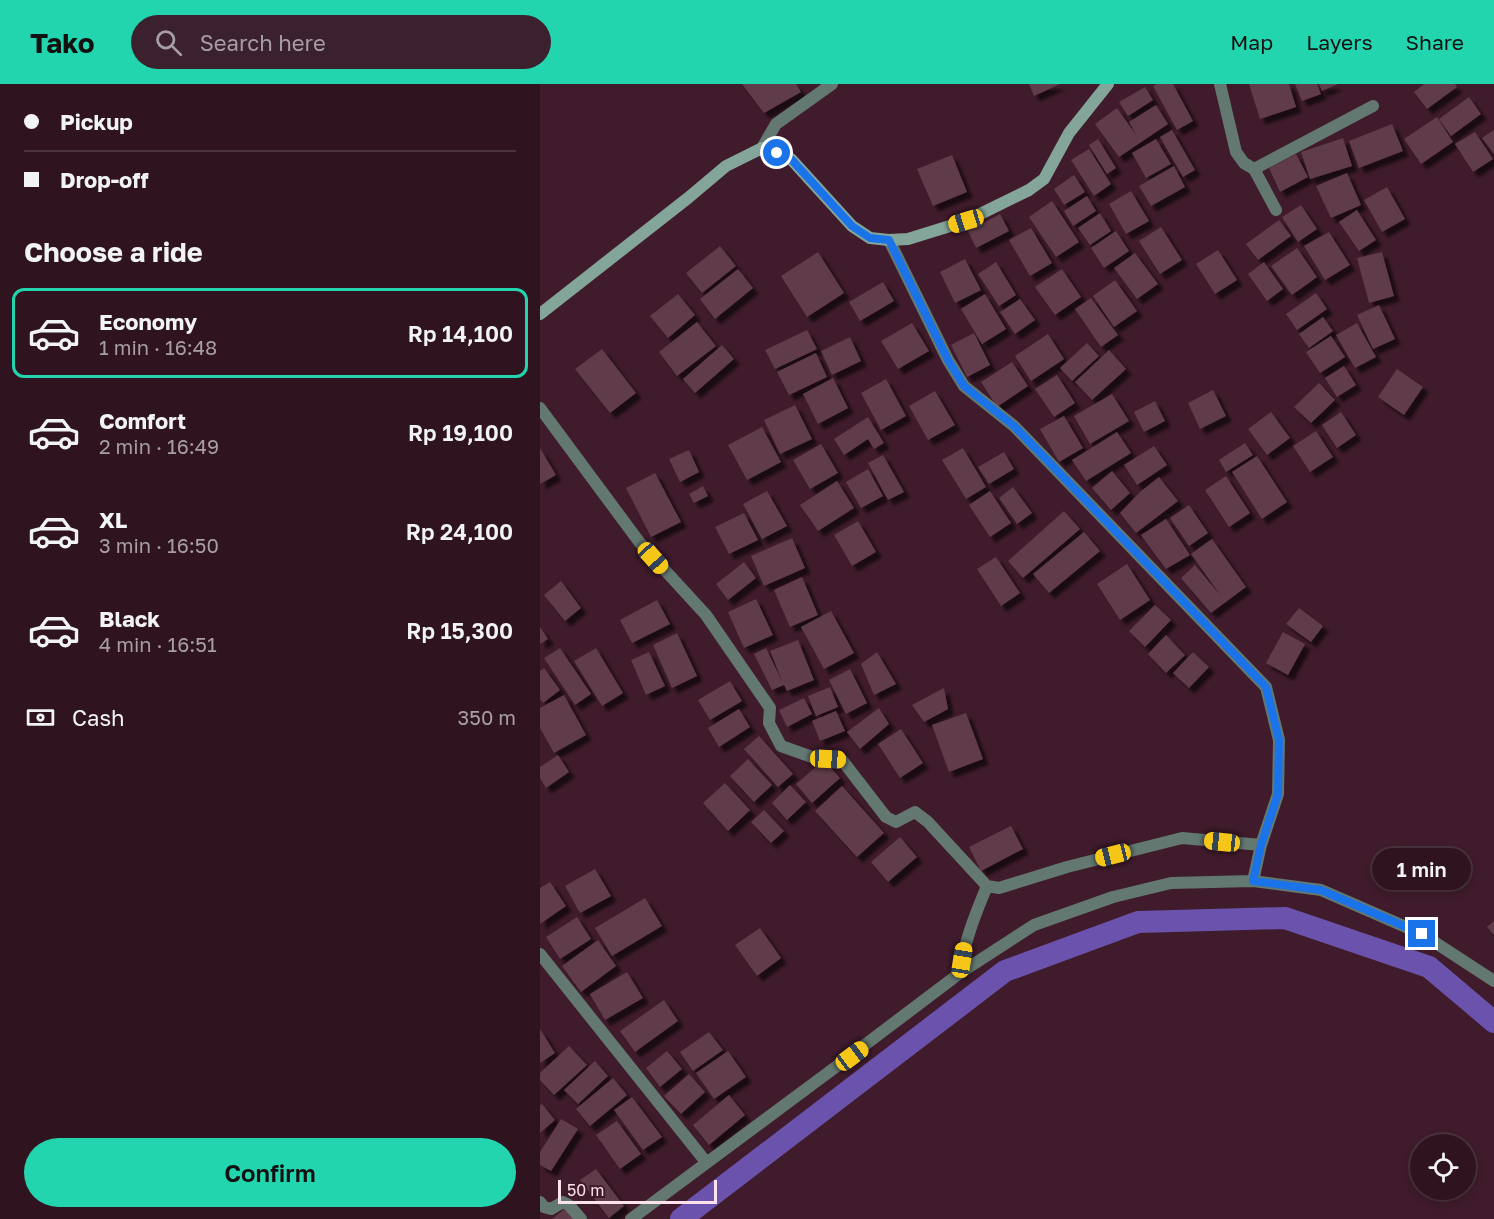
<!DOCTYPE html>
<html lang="en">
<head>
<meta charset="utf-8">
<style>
	body { margin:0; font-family:"Golos Text",sans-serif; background:#3b212d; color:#f1f3f6; height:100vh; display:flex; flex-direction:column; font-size:22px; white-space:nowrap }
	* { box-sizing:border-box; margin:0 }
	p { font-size:20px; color:#a79ea5 }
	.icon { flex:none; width:33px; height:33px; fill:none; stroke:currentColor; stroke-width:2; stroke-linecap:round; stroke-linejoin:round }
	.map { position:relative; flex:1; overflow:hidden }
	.details { display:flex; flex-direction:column; background:#2f1420; width:540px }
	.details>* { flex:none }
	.hud { display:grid; align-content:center; height:132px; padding:0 24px; background:#2f1420 }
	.buttons { position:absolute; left:870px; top:1050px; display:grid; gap:12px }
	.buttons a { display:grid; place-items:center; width:66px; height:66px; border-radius:50%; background:#2f1420; box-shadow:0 3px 9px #0003,0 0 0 2px #4a333e; font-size:30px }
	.scale { position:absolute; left:18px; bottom:15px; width:159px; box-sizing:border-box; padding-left:6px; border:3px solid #fbe2eb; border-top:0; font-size:16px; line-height:21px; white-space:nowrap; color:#fbe2eb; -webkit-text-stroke:4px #3f1b2b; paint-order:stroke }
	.end { position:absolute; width:27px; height:27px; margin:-14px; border:8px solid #1a73e8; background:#fff; box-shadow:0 0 0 3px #fff }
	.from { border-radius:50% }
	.bubble { position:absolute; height:42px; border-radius:21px; background:#2f1420; box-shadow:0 3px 9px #0003,0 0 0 2px #4a333e; font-size:20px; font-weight:600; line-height:42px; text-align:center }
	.car { position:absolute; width:18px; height:36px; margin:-18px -9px; border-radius:8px; box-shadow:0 0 4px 2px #0007; background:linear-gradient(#f5c518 24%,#345 0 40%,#f5c518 0 76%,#345 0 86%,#f5c518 0) }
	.hud b { display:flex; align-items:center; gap:21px; height:57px; font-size:22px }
	.hud b+b { border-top:2px solid #4a333e }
	.hud i { width:15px; height:15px; background:#f1f3f6 }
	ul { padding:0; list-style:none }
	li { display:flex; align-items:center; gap:18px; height:90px; margin:0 12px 9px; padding:0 12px; border:3px solid transparent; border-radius:12px }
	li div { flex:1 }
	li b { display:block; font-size:22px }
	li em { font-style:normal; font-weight:600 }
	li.active { border-color:#23d5af }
	li>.icon { width:54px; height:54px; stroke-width:1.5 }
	h2 { padding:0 24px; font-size:27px; line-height:72px }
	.pay { display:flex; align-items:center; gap:15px; height:66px; padding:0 24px; font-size:22px }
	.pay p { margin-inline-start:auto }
	.cta { display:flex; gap:12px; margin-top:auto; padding:12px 24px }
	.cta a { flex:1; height:69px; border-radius:36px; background:#23d5af; color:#111; font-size:24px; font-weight:600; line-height:69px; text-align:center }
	header { display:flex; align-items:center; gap:36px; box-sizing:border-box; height:84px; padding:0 30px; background:#23d5af; color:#111 }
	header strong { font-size:28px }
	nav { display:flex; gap:33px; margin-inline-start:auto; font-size:21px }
	.search { width:420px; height:54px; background:#3b212d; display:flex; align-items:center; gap:15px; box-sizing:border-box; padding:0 21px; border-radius:33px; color:#a79ea5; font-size:22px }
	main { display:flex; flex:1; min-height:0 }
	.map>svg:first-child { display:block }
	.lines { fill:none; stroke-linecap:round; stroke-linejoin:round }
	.canal { stroke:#6b53ad; stroke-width:22 }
	.building { fill:#613a4a; filter:url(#shadow) }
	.street { stroke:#637871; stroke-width:12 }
	.secondary { stroke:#83a59a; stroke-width:12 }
	.route { stroke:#1a73e8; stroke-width:8 }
</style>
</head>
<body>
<header>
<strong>Tako</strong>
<div class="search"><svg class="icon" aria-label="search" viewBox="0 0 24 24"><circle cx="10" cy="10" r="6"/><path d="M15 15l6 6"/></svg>Search here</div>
<nav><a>Map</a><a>Layers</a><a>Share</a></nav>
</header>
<main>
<section class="details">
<div class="hud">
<b><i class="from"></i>Pickup</b>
<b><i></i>Drop-off</b>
</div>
<h2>Choose a ride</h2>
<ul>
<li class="active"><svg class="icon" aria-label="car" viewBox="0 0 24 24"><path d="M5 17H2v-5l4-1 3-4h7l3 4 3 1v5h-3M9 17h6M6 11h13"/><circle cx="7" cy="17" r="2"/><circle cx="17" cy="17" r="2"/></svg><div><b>Economy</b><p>1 min · 16:48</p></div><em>Rp 14,100</em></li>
<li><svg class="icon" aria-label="car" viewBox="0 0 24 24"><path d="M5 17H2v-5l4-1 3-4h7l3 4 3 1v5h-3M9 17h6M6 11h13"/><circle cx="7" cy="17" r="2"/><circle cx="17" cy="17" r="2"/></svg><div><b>Comfort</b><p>2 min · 16:49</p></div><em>Rp 19,100</em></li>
<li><svg class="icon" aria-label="car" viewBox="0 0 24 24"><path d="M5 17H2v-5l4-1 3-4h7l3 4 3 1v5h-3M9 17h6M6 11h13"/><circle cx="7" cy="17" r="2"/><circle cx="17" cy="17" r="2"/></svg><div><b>XL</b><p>3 min · 16:50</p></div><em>Rp 24,100</em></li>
<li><svg class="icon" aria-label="car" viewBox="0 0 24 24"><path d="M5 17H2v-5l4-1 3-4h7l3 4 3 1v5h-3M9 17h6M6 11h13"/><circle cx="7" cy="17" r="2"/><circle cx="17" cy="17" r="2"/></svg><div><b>Black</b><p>4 min · 16:51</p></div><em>Rp 15,300</em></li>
</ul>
<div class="pay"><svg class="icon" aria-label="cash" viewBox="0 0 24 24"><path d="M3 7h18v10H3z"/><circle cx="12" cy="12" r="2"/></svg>Cash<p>350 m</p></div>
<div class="cta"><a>Confirm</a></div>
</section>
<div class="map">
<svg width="954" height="1135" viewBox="0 0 954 1135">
	<defs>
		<filter id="shadow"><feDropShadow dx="5.5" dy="5.5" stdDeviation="1.5" flood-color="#0009"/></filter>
	</defs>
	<rect width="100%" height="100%" fill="#3f1b2b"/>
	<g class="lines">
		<path class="canal" d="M 141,1135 L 465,887 L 598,838 L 745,834 L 889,883 L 954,938"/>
	</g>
	<path class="building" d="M 202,0 L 256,0 L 261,8 L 224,29 Z
		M 489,0 L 520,0 L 494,12 Z
		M 617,0 L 633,0 L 653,37 L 637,46 L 613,2 Z
		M 709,0 L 749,0 L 756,23 L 720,35 Z
		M 755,0 L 777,0 L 781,10 L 762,17 Z
		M 779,0 L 798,0 L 782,7 Z
		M 884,0 L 915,0 L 917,3 L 887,25 L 874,8 Z
		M 605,3 L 613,16 L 588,32 L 579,18 Z
		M 929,13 L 941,30 L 911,52 L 899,35 Z
		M 616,21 L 628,40 L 579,73 L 555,40 L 577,24 L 597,52 L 589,38 Z
		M 897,33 L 913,58 L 881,80 L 864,55 Z
		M 852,40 L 863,67 L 819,84 L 809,57 Z
		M 632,46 L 655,86 L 643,93 L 620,53 Z
		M 954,46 L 954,70 L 942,54 Z
		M 935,48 L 953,75 L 933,88 L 915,60 Z
		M 803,54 L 812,82 L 770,95 L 761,68 Z
		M 558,55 L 576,84 L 567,90 L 549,61 Z
		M 616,55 L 631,80 L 606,94 L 592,69 Z
		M 549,65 L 571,100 L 554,112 L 531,76 Z
		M 756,70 L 768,93 L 740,108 L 729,84 Z
		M 412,71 L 427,108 L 393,122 L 377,85 Z
		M 634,82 L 645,103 L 611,122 L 599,102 Z
		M 807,89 L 821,121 L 791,134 L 776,102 Z
		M 534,91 L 545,108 L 524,121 L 514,105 Z
		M 847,103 L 865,135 L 842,148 L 824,116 Z
		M 591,107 L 609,137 L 586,150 L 569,120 Z
		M 547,112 L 556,127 L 533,142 L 524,127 Z
		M 512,117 L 539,158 L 516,173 L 489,133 Z
		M 761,121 L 777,145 L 758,158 L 742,133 Z
		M 817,126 L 836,156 L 819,167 L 799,138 Z
		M 560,129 L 571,147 L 550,161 L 538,144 Z
		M 460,130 L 469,147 L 436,164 L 428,147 Z
		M 739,136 L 751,152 L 718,176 L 706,160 Z
		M 621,143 L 642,176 L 620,190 L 599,157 Z
		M 491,144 L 512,179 L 490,192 L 469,156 Z
		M 576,147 L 589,167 L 564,184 L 551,164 Z
		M 789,148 L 810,181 L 785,196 L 764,162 Z
		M 180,162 L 196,182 L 162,209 L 146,189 Z
		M 757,164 L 777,193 L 752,211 L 731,182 Z
		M 678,166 L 697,196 L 675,210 L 656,180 Z
		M 278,168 L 304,209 L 267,233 L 241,192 Z
		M 842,168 L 854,212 L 829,219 L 817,174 Z
		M 595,169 L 618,200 L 597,215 L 574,184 Z
		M 425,175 L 441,206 L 415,219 L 400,188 Z
		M 456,178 L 476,211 L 459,222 L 438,190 Z
		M 724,178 L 743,205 L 727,217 L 708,190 Z
		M 198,185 L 213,204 L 175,235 L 160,215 Z
		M 522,185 L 541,213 L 515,231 L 495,203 Z
		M 575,196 L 597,227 L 574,243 L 553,212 Z
		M 343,198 L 354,217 L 320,237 L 309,218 Z
		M 776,209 L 787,225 L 757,246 L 746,230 Z
		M 138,210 L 155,231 L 128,254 L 110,232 Z
		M 445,210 L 466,245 L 442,260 L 421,225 Z
		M 551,214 L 578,251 L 561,263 L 535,225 Z
		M 480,215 L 495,236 L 475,250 L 460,228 Z
		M 839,221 L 855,255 L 833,265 L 817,231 Z
		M 783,233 L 793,247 L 769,264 L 759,250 Z
		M 157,238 L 176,262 L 137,292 L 119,268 Z
		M 372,239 L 389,267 L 358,285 L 341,257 Z
		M 817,239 L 836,273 L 815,284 L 796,251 Z
		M 267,246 L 277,265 L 235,285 L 225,266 Z
		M 434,249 L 450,281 L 427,293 L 411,261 Z
		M 508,250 L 524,275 L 491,297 L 475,272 Z
		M 791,252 L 805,273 L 780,289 L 766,268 Z
		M 310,253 L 321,277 L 292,291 L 281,267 Z
		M 547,259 L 559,272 L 532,297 L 520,284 Z
		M 182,261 L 194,275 L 155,309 L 143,295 Z
		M 62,265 L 96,309 L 70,329 L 35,285 Z
		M 569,266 L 586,285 L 552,316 L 535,298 Z
		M 276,269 L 287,293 L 249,311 L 237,288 Z
		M 472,278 L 488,302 L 457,323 L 441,298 Z
		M 804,282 L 816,301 L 797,313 L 785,294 Z
		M 857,285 L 883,303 L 864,331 L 838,313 Z
		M 517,291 L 535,319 L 514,333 L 495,305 Z
		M 293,294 L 308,324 L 278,340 L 263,310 Z
		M 346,295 L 366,332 L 341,346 L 321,309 Z
		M 779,299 L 795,316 L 771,339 L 754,323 Z
		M 673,306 L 686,332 L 660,345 L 648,319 Z
		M 395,307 L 415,341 L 388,356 L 369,322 Z
		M 572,310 L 589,337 L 550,360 L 534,332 Z
		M 615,317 L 625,337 L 604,348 L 594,328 Z
		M 255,321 L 272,355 L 240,370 L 224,336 Z
		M 731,328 L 750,354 L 727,371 L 708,345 Z
		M 801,328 L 816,351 L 797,364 L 782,341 Z
		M 524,332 L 543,364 L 519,378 L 500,345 Z
		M 328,333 L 344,359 L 334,365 L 328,355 L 304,371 L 294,355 Z
		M 222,343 L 241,378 L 207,396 L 188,361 Z
		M 776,347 L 793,373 L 770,388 L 753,362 Z
		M 577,348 L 591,369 L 546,397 L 532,376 Z
		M 705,359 L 713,371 L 686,388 L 679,376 Z
		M 281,360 L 298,389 L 270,405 L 253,376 Z
		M 614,362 L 627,381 L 597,401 L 584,381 Z
		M 0,364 L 16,391 L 0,400 Z
		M 423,364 L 446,403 L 426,415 L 402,376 Z
		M 149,366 L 159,388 L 140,398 L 129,375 Z
		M 464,368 L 474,385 L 449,400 L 438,383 Z
		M 343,371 L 364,408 L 348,416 L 328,379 Z
		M 717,372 L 747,418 L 722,435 L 692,388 Z
		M 328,385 L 343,412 L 321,424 L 306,398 Z
		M 572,387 L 590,409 L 571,426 L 552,404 Z
		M 115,389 L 141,438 L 111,453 L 86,404 Z
		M 686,392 L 710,429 L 689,443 L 665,406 Z
		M 619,393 L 638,417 L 596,449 L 580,429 L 600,408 Z
		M 297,397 L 314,424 L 278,447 L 260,421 Z
		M 163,402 L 168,412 L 154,419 L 149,410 Z
		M 473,403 L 492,429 L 477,440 L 459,414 Z
		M 227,407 L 247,442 L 222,455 L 203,420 Z
		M 450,407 L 471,439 L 450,453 L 429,421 Z
		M 649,421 L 668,449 L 649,462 L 630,434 Z
		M 524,427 L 540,445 L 483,494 L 468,477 Z
		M 204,429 L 218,456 L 189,470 L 175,443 Z
		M 626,435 L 650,471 L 626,485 L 601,451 Z
		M 318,437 L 336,468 L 312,482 L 294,451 Z
		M 544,448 L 560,467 L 509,509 L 493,490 Z
		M 252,454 L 265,484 L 224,502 L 211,472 Z
		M 672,455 L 706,503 L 671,529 L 641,494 L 655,481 L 681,512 L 651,470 Z
		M 456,473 L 480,509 L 461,522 L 437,485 Z
		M 204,478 L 216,494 L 188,516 L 176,500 Z
		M 587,480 L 610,516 L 580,536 L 557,500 Z
		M 262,493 L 278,531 L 250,543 L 234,506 Z
		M 21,497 L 41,524 L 25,537 L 4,511 Z
		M 216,515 L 233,551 L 204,564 L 188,528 Z
		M 117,516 L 130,540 L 92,559 L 80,536 Z
		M 615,521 L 631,536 L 605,563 L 589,547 Z
		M 759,524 L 783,542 L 771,558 L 746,540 Z
		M 291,527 L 314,569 L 284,585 L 261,543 Z
		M 0,543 L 8,555 L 0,560 Z
		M 743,548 L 765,560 L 748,591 L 726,579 Z
		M 137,549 L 157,592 L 132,604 L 113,561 Z
		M 626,551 L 645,571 L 626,589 L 608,570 Z
		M 258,556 L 274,596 L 247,607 L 244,601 L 232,606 L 214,570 L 226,564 L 242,597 L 230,567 Z
		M 20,564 L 51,610 L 35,621 L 4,574 Z
		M 56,564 L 83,609 L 62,622 L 34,577 Z
		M 109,568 L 125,602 L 106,611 L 91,576 Z
		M 337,568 L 356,600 L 334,611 L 321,580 Z
		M 653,568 L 669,583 L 649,604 L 633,589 Z
		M 4,584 L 20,606 L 3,619 L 0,615 L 0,587 Z
		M 310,585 L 327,619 L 306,630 L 289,596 Z
		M 190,597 L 202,617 L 170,636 L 158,616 Z
		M 290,603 L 298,623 L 276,632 L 268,612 Z
		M 404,604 L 408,625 L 384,638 L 372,621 Z
		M 24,611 L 46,651 L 14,669 L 0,644 L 0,624 Z
		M 264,614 L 272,630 L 247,643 L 239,626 Z
		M 339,624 L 349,640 L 320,665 L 307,648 Z
		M 199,625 L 210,643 L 179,663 L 168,644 Z
		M 296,627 L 305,647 L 280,657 L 272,637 Z
		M 426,629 L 443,675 L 409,688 L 392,641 Z
		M 361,645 L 383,679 L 360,694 L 338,660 Z
		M 219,652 L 253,690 L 238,703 L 204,665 Z
		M 18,671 L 29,688 L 6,704 L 0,694 L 0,683 Z
		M 208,675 L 232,701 L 214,718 L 190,692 Z
		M 284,676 L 300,694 L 272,719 L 256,700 Z
		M 185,699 L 210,726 L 188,747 L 163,719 Z
		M 250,701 L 266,718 L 247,736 L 232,719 Z
		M 302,702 L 344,749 L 317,773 L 275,727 Z
		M 224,726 L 244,747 L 231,759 L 211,738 Z
		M 471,742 L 483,765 L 441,787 L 429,763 Z
		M 360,753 L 377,773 L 348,798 L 331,778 Z
		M 55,785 L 71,812 L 40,829 L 25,802 Z
		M 10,798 L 26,822 L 0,840 L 0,804 Z
		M 105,814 L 122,842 L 72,872 L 55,844 Z
		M 37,833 L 51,855 L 20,875 L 6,853 Z
		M 954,837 L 954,851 L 947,843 Z
		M 220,844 L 241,874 L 217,892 L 195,861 Z
		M 58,856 L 76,882 L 41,908 L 22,882 Z
		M 87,888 L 103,914 L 65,936 L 50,910 Z
		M 124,916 L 138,937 L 95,968 L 80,947 Z
		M 0,945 L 15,969 L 0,979 Z
		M 169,948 L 183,966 L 153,987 L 140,968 Z
		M 29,962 L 47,981 L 14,1011 L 0,996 L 0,989 Z
		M 127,967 L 142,985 L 120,1003 L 106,984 Z
		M 188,967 L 206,993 L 174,1015 L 156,989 Z
		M 55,977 L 68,992 L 38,1020 L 24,1006 Z
		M 149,990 L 165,1008 L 141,1030 L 124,1012 Z
		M 73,994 L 87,1011 L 50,1042 L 36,1025 Z
		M 189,1011 L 205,1031 L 169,1061 L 153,1041 Z
		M 92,1013 L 122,1053 L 103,1066 L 74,1026 Z
		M 2,1020 L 15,1036 L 0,1049 L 0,1021 Z
		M 21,1035 L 38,1045 L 11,1087 L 0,1081 L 0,1068 Z
		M 77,1037 L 101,1070 L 80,1085 L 56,1051 Z
		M 56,1085 L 84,1122 L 69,1134 L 40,1096 Z
		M 26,1124 L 35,1135 L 12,1135 Z"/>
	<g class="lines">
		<path class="street" d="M 680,0 L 696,68 L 704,79 L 714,85 L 736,126
			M 222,64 L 236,40 L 292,0
			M 714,85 L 833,22
			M 349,156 L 408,276 L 424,302 L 474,342 L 726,603 L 739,656 L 738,710 L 721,761 L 713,797
			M 0,324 L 100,459 L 166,531 L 230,624 L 229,639 L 241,662 L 275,674 L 302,676 L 346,733 L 356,738 L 375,728 L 388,738 L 447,802 L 459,804 L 527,783 L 642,754 L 721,761
			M 0,870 L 166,1078
			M 420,889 C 424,858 435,831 447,802
			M 0,1118 L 4,1123 L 11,1125 L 23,1118 L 29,1121 L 41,1135
			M 91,1135 L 293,985 L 420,889 L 494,841 L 573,813 L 631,799 L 713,797 L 781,806 L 882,850 L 954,897"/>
		<path class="secondary" d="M 0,230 L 148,114 L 186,82 L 222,64 L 251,75 L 312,142 L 330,154 L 349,156 L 368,155 L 426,137 L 489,106 L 504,95 L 529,49 L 568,0"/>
	</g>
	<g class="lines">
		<path class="route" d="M 237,69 L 251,75 L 312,142 L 330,154 L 349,156 L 408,276 L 424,302 L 474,342 L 726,603 L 739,656 L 738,710 L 721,761 L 713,797 L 781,806 L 882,850"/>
	</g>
</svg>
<div class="buttons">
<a><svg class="icon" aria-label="locate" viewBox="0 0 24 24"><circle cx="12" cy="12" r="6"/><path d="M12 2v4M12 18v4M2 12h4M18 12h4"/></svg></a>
</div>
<div class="scale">50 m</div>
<i class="end from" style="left:237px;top:69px"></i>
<i class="end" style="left:882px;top:850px"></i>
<div class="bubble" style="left:832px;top:764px;width:99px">1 min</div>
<i class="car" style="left:426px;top:137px;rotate:253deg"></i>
<i class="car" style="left:113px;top:474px;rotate:138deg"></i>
<i class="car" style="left:288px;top:675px;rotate:93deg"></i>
<i class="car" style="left:682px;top:758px;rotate:276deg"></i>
<i class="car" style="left:573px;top:771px;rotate:256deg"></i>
<i class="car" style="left:422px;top:876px;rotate:9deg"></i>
<i class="car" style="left:312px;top:972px;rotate:53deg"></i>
</div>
</main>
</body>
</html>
